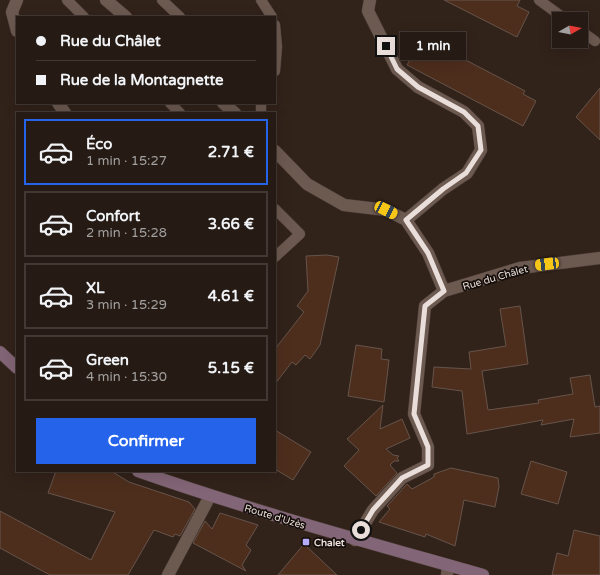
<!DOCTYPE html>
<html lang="fr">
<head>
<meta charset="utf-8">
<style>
	body { margin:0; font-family:"Varela Round",sans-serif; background:#2d231d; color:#f1f3f6; height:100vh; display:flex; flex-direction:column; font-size:15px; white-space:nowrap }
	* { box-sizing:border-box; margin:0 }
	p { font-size:13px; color:#a3a1a0 }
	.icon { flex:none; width:22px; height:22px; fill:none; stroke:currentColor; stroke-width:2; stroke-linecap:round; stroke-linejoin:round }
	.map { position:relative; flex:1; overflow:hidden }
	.side { position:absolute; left:16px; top:112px; width:260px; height:360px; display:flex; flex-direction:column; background:#251a14; border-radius:0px; box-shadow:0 4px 16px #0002,0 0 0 1px #423834 }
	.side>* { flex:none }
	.hud { position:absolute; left:16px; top:16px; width:260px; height:88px; border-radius:0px; box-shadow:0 4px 16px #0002,0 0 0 1px #423834; display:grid; align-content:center; height:88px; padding:0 20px; background:#251a14 }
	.needle { width:26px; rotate:81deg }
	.tools { position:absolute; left:552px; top:12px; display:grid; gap:8px }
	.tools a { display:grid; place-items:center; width:36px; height:36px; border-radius:0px; background:#251a14; box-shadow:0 4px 16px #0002,0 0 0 1px #423834; font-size:20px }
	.end { position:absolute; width:18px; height:18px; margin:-9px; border:5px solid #e9ded9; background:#111; box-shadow:0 0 0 2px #111 }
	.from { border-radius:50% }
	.bubble { position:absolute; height:28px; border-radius:0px; background:#251a14; box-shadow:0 4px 16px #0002,0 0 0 1px #423834; font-size:13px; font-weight:700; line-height:28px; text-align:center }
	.car { position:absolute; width:12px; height:24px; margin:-12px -6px; border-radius:5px; box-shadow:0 0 3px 1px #0007; background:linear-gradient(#f5c518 24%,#345 0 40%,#f5c518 0 76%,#345 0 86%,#f5c518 0) }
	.hud b { display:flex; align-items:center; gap:14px; height:38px; font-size:15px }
	.hud b+b { border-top:1px solid #423834 }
	.hud i { width:10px; height:10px; background:#f1f3f6 }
	ul { padding:7px 0 0; list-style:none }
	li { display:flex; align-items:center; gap:12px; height:66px; margin:0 8px 6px; padding:0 12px; border:2px solid #423834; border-radius:0px }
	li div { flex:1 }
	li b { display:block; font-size:15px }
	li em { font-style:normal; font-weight:700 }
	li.active { border-color:#2563eb }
	li>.icon { width:36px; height:36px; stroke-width:1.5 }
	.cta { display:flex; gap:8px; margin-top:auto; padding:8px 20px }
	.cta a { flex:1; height:46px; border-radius:0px; background:#2563eb; color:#fff; font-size:16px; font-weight:700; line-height:46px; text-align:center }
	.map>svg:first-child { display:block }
	.building { fill:#4d2e1d; stroke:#66544b }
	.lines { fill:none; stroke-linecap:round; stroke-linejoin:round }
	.lane-casing { stroke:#4b3e38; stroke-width:11 }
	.street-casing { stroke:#4b3e38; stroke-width:13 }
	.secondary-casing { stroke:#4b3e38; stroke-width:13 }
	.lane { stroke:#6c5950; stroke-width:10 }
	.street { stroke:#6c5950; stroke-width:12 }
	.secondary { stroke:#826576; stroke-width:12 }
	.route { stroke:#e9ded9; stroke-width:5 }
	.poi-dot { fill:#b6abf8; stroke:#140d0a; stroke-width:1.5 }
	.labels { text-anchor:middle; stroke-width:3.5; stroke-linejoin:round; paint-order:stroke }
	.street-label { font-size:10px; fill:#e9ded9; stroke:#140d0a }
	.poi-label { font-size:10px; font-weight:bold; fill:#e9ded9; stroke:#140d0a; text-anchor:start }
</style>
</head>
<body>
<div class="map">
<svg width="600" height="575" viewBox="0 0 600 575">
	<rect width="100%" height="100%" fill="#31221a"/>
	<path class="building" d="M 444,0 L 520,0 L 517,6 L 529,12 L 517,37 Z
		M 421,40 L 433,47 L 435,44 L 525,91 L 523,94 L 536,101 L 523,126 L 407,65 Z
		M 600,88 L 600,140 L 576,117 Z
		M 327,255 L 339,257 L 320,345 L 310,359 L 305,355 L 296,365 L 292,362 L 275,384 L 275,349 L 304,312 L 297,306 L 308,291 L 306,256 Z
		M 520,306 L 528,364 L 482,371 L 488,410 L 539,403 L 538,400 L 573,394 L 570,378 L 590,375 L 595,407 L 600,406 L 600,433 L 570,437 L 574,419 L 541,425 L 543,420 L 467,434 L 462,391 L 432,387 L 434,367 L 471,369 L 469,352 L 506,346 L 500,309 Z
		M 356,345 L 382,349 L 381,359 L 389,360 L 384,402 L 348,396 Z
		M 383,405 L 380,429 L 402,419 L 410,438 L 386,449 L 393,455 L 399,456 L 397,458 L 399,461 L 394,461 L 390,465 L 397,473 L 376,496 L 344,466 L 359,450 L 347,439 Z
		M 275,430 L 311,452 L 293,480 L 275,469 Z
		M 531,461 L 567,472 L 558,504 L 521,494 Z
		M 451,468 L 498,478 L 499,487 L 495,507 L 464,500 L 455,546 L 426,534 L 425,537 L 379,522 L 390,509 L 387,506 L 407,484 L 412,489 L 434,477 L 434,474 Z
		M 56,471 L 111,471 L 129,482 L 189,502 L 195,509 L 180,536 L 175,534 L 173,537 L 154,530 L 128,575 L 50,575 L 0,548 L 0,511 L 91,560 L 115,512 L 48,493 Z
		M 220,513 L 258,525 L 246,545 L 251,550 L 242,565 L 246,571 L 193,543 L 205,521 L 212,529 Z
		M 574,530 L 600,536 L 600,575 L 552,575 L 557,553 L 568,556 Z
		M 304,544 L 337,575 L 278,575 Z"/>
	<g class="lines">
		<defs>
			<path id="lane" d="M 67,0 L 84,17
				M 162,0 L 180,17
				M 261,0 L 272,17
				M 539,0 L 565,19
				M 275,25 L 277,47 L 275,71
				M 581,31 L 595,41
				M 170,103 L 180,113
				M 261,113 L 261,103
				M 275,209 L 300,234 L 275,257"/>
			<path id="street" d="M 17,0 L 12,12 L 17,31
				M 106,0 L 126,17
				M 58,103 L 65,113
				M 223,103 L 235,113
				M 275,151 L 307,184 L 344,205 L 386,210 L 406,220 L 443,189 L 467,173 L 481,150 L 478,126 L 464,112 L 418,87 L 397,69 L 368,11 L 370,0
				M 406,220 L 428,253 L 444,291
				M 355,540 L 373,510 L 402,478 L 428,465 L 428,447 L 414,414 L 425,306 L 444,291 L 520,268 L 600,258
				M 168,575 L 210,496
				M 447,575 L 448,566"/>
			<path id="secondary" d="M 0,352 L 17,368
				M 138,471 C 252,511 367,542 483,575"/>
		</defs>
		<use href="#lane" class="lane-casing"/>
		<use href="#street" class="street-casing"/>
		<use href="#secondary" class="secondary-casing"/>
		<use href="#lane" class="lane"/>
		<use href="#street" class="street"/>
		<use href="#secondary" class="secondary"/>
	</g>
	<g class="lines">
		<path class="route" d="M 361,530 L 373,510 L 402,478 L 428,465 L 428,447 L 414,414 L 425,306 L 444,291 L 428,253 L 406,220 L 443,189 L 466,173 L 481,150 L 478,126 L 464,112 L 418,87 L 397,69 L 386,46"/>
	</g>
	<rect class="poi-dot" x="302" y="538" width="8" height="8" rx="2"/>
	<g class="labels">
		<g class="street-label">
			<text transform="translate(495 277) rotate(-16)" y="4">Rue du Châlet</text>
			<text transform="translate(275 516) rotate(17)" y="4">Route d'Uzès</text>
		</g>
		<g class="poi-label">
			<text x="314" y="546">Chalet</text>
		</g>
	</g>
</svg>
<div class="tools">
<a><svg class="needle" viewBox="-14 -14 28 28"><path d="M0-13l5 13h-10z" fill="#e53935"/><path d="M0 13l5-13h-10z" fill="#a3a1a0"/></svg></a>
</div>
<i class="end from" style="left:361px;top:530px"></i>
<i class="end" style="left:386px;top:46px"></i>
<div class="bubble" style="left:400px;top:32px;width:66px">1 min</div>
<i class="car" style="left:386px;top:210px;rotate:116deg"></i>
<i class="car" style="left:547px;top:264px;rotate:263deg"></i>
<div class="hud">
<b><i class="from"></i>Rue du Châlet</b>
<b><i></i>Rue de la Montagnette</b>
</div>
<section class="side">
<ul>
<li class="active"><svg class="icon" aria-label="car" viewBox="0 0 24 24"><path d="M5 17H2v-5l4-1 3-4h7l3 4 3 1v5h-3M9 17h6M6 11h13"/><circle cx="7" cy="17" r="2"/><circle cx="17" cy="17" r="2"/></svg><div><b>Éco</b><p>1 min · 15:27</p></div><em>2.71 €</em></li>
<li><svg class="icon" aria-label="car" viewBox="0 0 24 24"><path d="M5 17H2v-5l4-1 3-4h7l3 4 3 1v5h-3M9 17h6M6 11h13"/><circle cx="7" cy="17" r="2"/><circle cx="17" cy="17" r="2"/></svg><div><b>Confort</b><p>2 min · 15:28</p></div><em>3.66 €</em></li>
<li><svg class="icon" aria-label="car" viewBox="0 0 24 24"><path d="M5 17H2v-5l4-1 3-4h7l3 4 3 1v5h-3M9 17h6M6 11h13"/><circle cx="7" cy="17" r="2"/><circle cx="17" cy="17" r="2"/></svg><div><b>XL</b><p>3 min · 15:29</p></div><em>4.61 €</em></li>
<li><svg class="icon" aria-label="car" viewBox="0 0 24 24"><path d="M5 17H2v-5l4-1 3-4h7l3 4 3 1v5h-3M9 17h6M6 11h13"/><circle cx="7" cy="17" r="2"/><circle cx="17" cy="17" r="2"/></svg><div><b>Green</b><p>4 min · 15:30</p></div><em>5.15 €</em></li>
</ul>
<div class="cta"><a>Confirmer</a></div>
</section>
</div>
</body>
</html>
